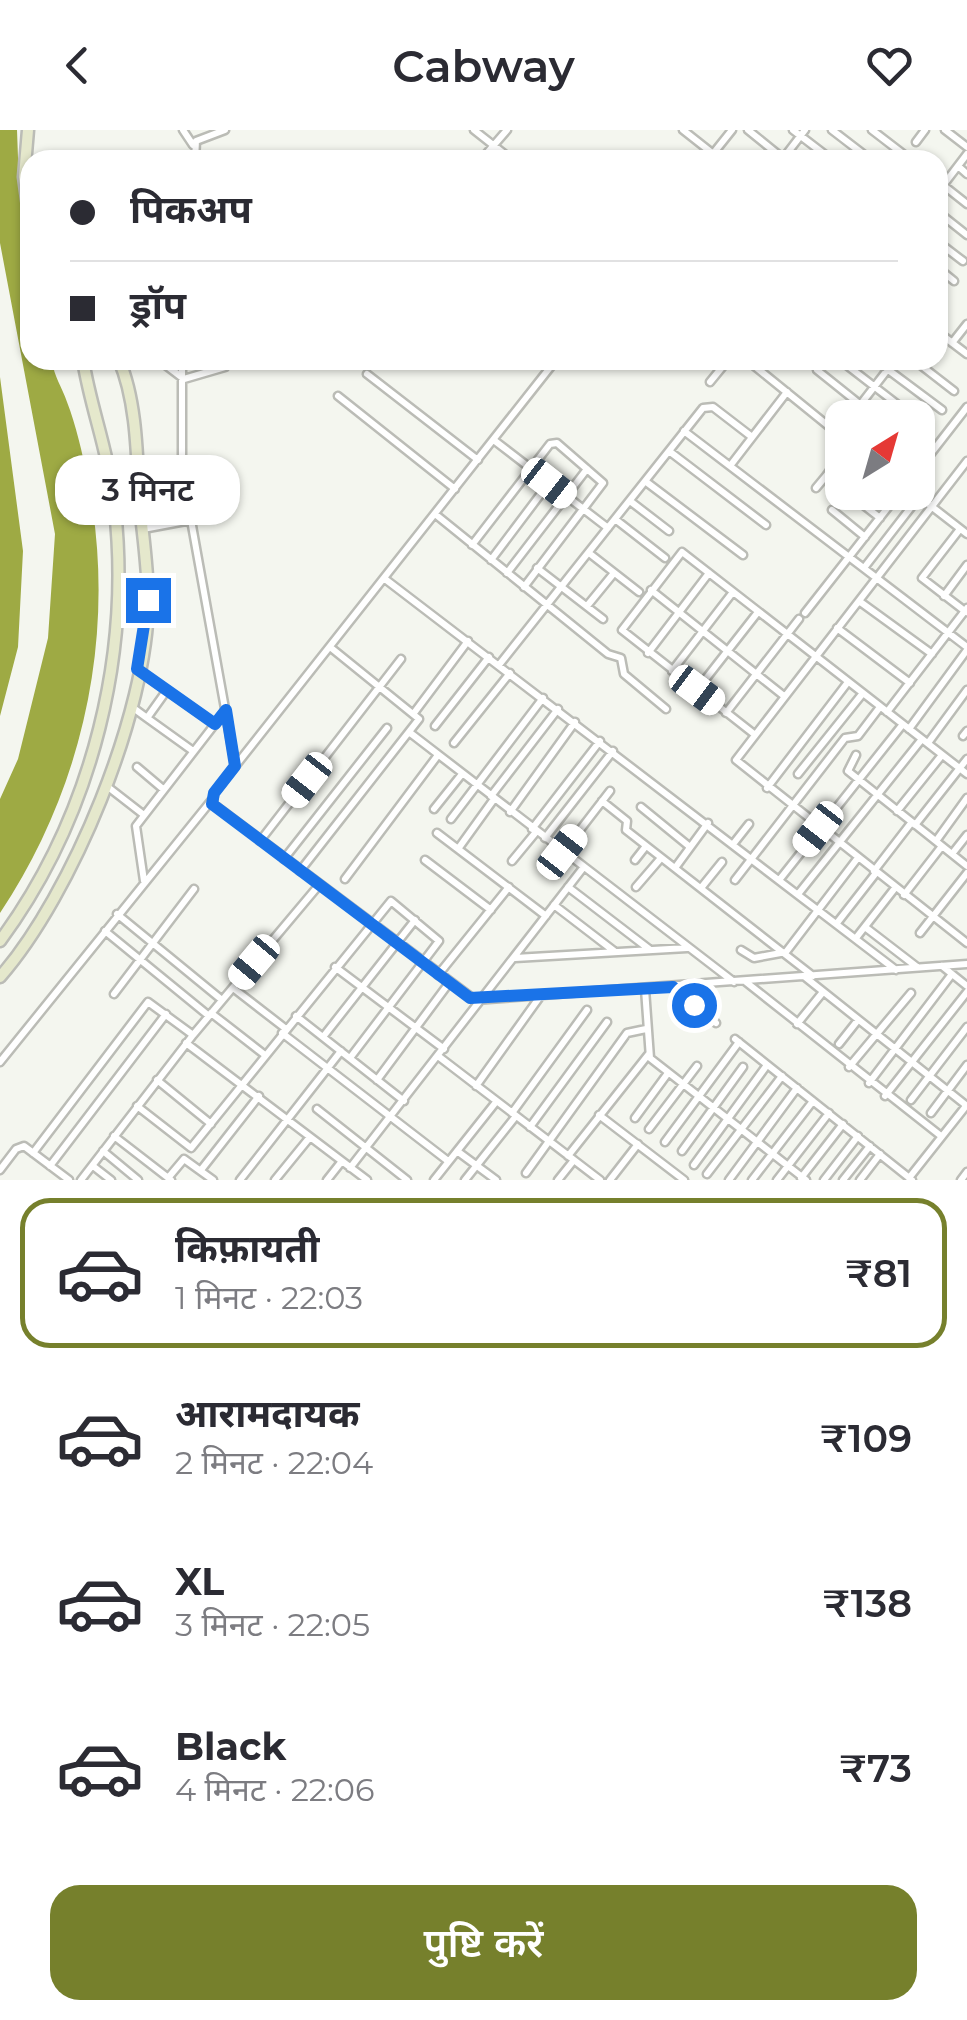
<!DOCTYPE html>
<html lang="hi">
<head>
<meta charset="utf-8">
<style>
	body { margin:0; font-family:Montserrat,"Noto Sans Devanagari",sans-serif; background:#f2f2f3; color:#2b2b33; height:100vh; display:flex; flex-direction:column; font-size:38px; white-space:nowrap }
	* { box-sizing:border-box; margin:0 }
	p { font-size:32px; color:#7c7c81 }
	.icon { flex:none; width:55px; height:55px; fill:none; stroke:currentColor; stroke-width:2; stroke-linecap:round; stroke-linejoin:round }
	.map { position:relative; height:1050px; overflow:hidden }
	.drawer { display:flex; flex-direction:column; background:#fff; flex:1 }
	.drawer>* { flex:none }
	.guide { position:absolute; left:20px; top:20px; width:928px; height:220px; border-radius:30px; box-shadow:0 2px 8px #0004; display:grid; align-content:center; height:220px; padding:0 50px; background:#fff }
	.needle { width:65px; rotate:37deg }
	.tools { position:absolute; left:825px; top:270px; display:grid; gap:20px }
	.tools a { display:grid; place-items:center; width:110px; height:110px; border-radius:20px; background:#fff; box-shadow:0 2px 8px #0004; font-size:50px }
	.end { position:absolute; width:45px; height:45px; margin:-22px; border:12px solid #1a73e8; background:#fff; box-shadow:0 0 0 5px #fff }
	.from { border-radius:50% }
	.bubble { position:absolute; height:70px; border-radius:30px; background:#fff; box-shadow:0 2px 8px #0004; font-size:32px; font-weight:600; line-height:70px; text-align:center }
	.car { position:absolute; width:30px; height:60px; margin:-30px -15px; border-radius:12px; box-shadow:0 0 8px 2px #0007; background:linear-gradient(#fff 24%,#345 0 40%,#fff 0 76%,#345 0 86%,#fff 0) }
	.guide b { display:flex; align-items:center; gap:35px; height:95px; font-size:38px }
	.guide b+b { border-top:2px solid #e1e1e2 }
	.guide i { width:25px; height:25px; background:#2b2b33 }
	ul { padding:18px 0 0; list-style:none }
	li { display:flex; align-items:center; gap:30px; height:150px; margin:0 20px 15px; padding:0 30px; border:5px solid transparent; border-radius:30px }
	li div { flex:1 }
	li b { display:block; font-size:38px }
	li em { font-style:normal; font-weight:600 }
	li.current { border-color:#76802c }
	li>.icon { width:90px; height:90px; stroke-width:1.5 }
	.cta { display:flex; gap:20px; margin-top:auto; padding:20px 50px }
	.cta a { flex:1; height:115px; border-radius:30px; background:#76802c; color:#fff; font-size:40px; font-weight:600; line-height:115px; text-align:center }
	header { display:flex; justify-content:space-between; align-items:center; height:130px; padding:0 50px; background:#fff; font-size:45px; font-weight:600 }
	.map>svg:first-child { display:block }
	.water { fill:#9eaa44 }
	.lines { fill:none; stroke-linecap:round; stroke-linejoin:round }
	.street-casing { stroke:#bbbcb6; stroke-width:11 }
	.secondary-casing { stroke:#bbbcb6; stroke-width:15 }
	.street { stroke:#fff; stroke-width:6 }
	.secondary { stroke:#e5e8cc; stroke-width:10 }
	.route { stroke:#1a73e8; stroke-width:12 }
</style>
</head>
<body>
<header><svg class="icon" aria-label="back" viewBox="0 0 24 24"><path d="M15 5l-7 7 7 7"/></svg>Cabway<svg class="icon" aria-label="heart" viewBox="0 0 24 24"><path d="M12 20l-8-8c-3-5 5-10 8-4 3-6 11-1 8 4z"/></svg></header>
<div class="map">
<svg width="967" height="1050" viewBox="0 0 967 1050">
	<rect width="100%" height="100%" fill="#f4f6ef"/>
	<path class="water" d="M 0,0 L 17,0 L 19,55 L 30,103 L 30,230 L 52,230 C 54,247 62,257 67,272 C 76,295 82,322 87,346 C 118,497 86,654 0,783 L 0,669 L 18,629 L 48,508 L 55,404 L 0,113 Z
		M 0,247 L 23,421 L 18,517 L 0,586 Z"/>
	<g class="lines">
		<defs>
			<path id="street" d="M 183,0 L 193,15
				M 474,0 L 512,30
				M 683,0 L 721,30
				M 748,0 L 785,30
				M 793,0 L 832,30
				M 832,0 L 871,30
				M 872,0 L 911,30
				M 945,0 L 967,17
				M 916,12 L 925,0
				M 195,30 L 196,11 L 225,0
				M 481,30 L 507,0
				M 708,30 L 732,0
				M 782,30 L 805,0
				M 958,36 L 967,44
				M 938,51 L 967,74
				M 938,62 L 967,24
				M 938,82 L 967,105
				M 938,112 L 963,131
				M 938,138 L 954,151
				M 938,202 L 967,224
				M 952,213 L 967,194
				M 159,230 L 184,249 L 225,237
				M 556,230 L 214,663 L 213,674 L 475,870 L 967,834
				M 747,230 L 842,307
				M 840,230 L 915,288
				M 875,230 L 942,280
				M 914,230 L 954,261
				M 817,240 L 877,288
				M 367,244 L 478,330
				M 710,252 L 728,230
				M 338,266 L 455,359
				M 850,288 L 895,230
				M 918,289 L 928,297
				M 684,301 L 967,517
				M 495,311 L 608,398
				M 669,321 L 766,395
				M 967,331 L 736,630 L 967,813
				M 730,336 L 787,262
				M 918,340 L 967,277
				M 826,346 L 842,324
				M 645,351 L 743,425
				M 816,358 L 826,346 L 842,359
				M 847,362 L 880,388
				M 878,362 L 892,373
				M 913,362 L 967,404
				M 630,371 L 669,401
				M 832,380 L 865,407
				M 435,384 L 608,524 L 621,528 L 624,544 L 666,579
				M 615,389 L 665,428
				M 191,390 L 235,634
				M 143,399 L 191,390 L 182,332 L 182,230
				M 960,399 L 922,448 L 966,482
				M 472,415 L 550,314 L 557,313 L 603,353 L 524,457
				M 589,423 L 639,462
				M 491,430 L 549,353
				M 537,438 L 603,489
				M 864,438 L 919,367
				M 507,443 L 587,339
				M 385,449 L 896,840
				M 651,460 L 784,566
				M 944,466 L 967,435
				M 859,471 L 932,524
				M 587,476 L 614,443
				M 805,483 L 900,362
				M 837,498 L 910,553
				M 648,523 L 709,443
				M 499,535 L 703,278 L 713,277 L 752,307
				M 138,540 L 215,594
				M 672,541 L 733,462
				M 697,560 L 758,482
				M 132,577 L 147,588 L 167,560
				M 887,582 L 967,478
				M 414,583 L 468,511
				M 726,583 L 799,489
				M 147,588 L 193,621
				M 435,596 L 489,527
				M 909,599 L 967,520
				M 409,602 L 734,852
				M 754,604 L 622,500 L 682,422 L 967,644
				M 963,606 L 967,601
				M 454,613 L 510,543
				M 928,613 L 967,560
				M 856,625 L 848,641 L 967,736
				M 137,637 L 163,659
				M 798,644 L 863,563
				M 108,657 L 144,685
				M 767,658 L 848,552
				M 491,666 L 558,579
				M 602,671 L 627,691 L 626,700 L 813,846
				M 641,677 L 690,717
				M 434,679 L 462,644
				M 897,681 L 942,625
				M 510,682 L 575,592
				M 451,689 L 543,568
				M 915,695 L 967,629
				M 532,699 L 600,611
				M 437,703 L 546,786
				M 545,708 L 613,621
				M 260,711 L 401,529
				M 936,711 L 967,668
				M 734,713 L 749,694
				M 458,719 L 494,669
				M 563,722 L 610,661
				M 952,724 L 967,705
				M 284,729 L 387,598
				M 425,730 L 491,780
				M 635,730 L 646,716
				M 512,731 L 536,702
				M 675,738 L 708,693
				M 300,741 L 419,589 L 330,517
				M 874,741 L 911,693
				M 345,749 L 438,625
				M 780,749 L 903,594
				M 735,750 L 845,608 L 858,606 L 880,577
				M 144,751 L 136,696 L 225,581
				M 568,757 L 649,819
				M 636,757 L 661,728
				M 701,758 L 722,732
				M 799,763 L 922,609
				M 904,765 L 942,716
				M 554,775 L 614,821
				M 117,784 L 222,870
				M 837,793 L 876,743
				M 865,797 L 917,837
				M 105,801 L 209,886
				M 920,803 L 967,743
				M 856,808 L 895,758
				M 741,820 L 754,828 L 786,822 L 857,729
				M 515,828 L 687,818
				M 942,836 L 967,856
				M 335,837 L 444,919
				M 438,845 L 509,757
				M 805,847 L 967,976
				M 746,852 L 941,1006
				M 233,858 L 286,899
				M 645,859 L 650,928 L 806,1050
				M 675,859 L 716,893
				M 114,864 L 194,759
				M 211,883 L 265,925
				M 296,886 L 404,971
				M 797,894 L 823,862
				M 282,903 L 448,1031
				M 323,907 L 415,790
				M 735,909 L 912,1050
				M 186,913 L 367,1050
				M 839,914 L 858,890
				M 438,926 L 600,1050
				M 0,932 L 211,671
				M 849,937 L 911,863
				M 157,950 L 211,994
				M 377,950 L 449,853
				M 869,953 L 952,844
				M 476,956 L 539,868
				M 885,966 L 967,862
				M 911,970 L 967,897
				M 137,976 L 191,1018 L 391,771 L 439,811 L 350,928
				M 317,979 L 407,1050
				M 512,983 L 587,880
				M 931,983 L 967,935
				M 599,985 L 684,1050
				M 635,988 L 668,943
				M 530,997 L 607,892
				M 649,999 L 697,936
				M 114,1006 L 171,1050
				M 665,1012 L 739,912
				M 103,1021 L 138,1050
				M 457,1021 L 496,1050
				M 682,1021 L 743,937
				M 33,1023 L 148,872 L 193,905
				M 568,1026 L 648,925
				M 694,1035 L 767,935
				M 50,1036 L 166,884
				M 93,1036 L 111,1050
				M 350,1038 L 583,738
				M 0,1040 L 16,1019 L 24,1016 L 69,1050
				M 201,1040 L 259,966
				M 526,1043 L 627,903 L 646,899
				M 707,1044 L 782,946
				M 168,1048 L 184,1029 L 213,1050
				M 801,1048 L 843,994
				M 909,1048 L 966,976
				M 81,1050 L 193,905 L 319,755
				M 240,1050 L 341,921
				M 275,1050 L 310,1007
				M 327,1050 L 342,1031
				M 434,1050 L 496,972
				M 465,1050 L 516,986
				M 558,1050 L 574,1030
				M 610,1050 L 638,1014
				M 729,1050 L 797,958
				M 752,1050 L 813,971
				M 777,1050 L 829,983
				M 824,1050 L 858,1006
				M 843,1050 L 870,1016
				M 860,1050 L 880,1024
				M 961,1050 L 967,1042"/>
			<path id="secondary" d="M 28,0 L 24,47 L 30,91
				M 0,811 C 93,685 134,519 113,364 C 107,318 90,275 83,230
				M 0,847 C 72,765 148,581 148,471 C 148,435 142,400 139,365 C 137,322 136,269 119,230"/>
		</defs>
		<use href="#street" class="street-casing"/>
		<use href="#secondary" class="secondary-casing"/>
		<use href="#street" class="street"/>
		<use href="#secondary" class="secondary"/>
	</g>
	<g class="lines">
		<path class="route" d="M 148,470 L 137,539 L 215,594 L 226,580 L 235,636 L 214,663 L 212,674 L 470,868 L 673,857 L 694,875"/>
	</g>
</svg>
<div class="tools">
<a><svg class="needle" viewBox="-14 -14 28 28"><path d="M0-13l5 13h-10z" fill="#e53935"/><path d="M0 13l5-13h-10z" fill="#7c7c81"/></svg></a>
</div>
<i class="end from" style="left:694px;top:875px"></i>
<i class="end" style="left:148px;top:470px"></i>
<div class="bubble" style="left:55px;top:325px;width:185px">3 मिनट</div>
<i class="car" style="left:549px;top:353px;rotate:128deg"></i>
<i class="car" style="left:697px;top:560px;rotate:127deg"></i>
<i class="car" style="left:307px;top:650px;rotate:218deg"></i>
<i class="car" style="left:818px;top:699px;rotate:218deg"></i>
<i class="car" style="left:562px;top:722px;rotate:38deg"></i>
<i class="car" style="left:254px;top:832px;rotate:220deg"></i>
<div class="guide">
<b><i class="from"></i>पिकअप</b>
<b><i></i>ड्रॉप</b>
</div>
</div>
<section class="drawer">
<ul>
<li class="current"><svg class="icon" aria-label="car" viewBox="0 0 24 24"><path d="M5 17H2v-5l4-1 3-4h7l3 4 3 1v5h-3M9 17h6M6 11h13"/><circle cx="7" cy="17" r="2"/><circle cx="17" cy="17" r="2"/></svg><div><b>किफ़ायती</b><p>1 मिनट · 22:03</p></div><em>₹81</em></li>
<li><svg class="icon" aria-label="car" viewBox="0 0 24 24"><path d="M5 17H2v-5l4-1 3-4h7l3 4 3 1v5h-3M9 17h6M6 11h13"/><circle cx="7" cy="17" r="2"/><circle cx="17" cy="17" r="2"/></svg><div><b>आरामदायक</b><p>2 मिनट · 22:04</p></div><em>₹109</em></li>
<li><svg class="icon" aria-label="car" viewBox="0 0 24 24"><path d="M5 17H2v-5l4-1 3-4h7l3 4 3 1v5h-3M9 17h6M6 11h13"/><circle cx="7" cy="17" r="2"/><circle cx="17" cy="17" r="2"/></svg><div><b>XL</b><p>3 मिनट · 22:05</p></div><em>₹138</em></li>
<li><svg class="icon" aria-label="car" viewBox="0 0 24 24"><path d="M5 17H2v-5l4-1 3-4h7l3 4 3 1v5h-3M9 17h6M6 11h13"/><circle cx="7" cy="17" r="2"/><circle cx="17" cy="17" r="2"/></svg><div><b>Black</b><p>4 मिनट · 22:06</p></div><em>₹73</em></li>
</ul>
<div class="cta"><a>पुष्टि करें</a></div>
</section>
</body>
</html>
